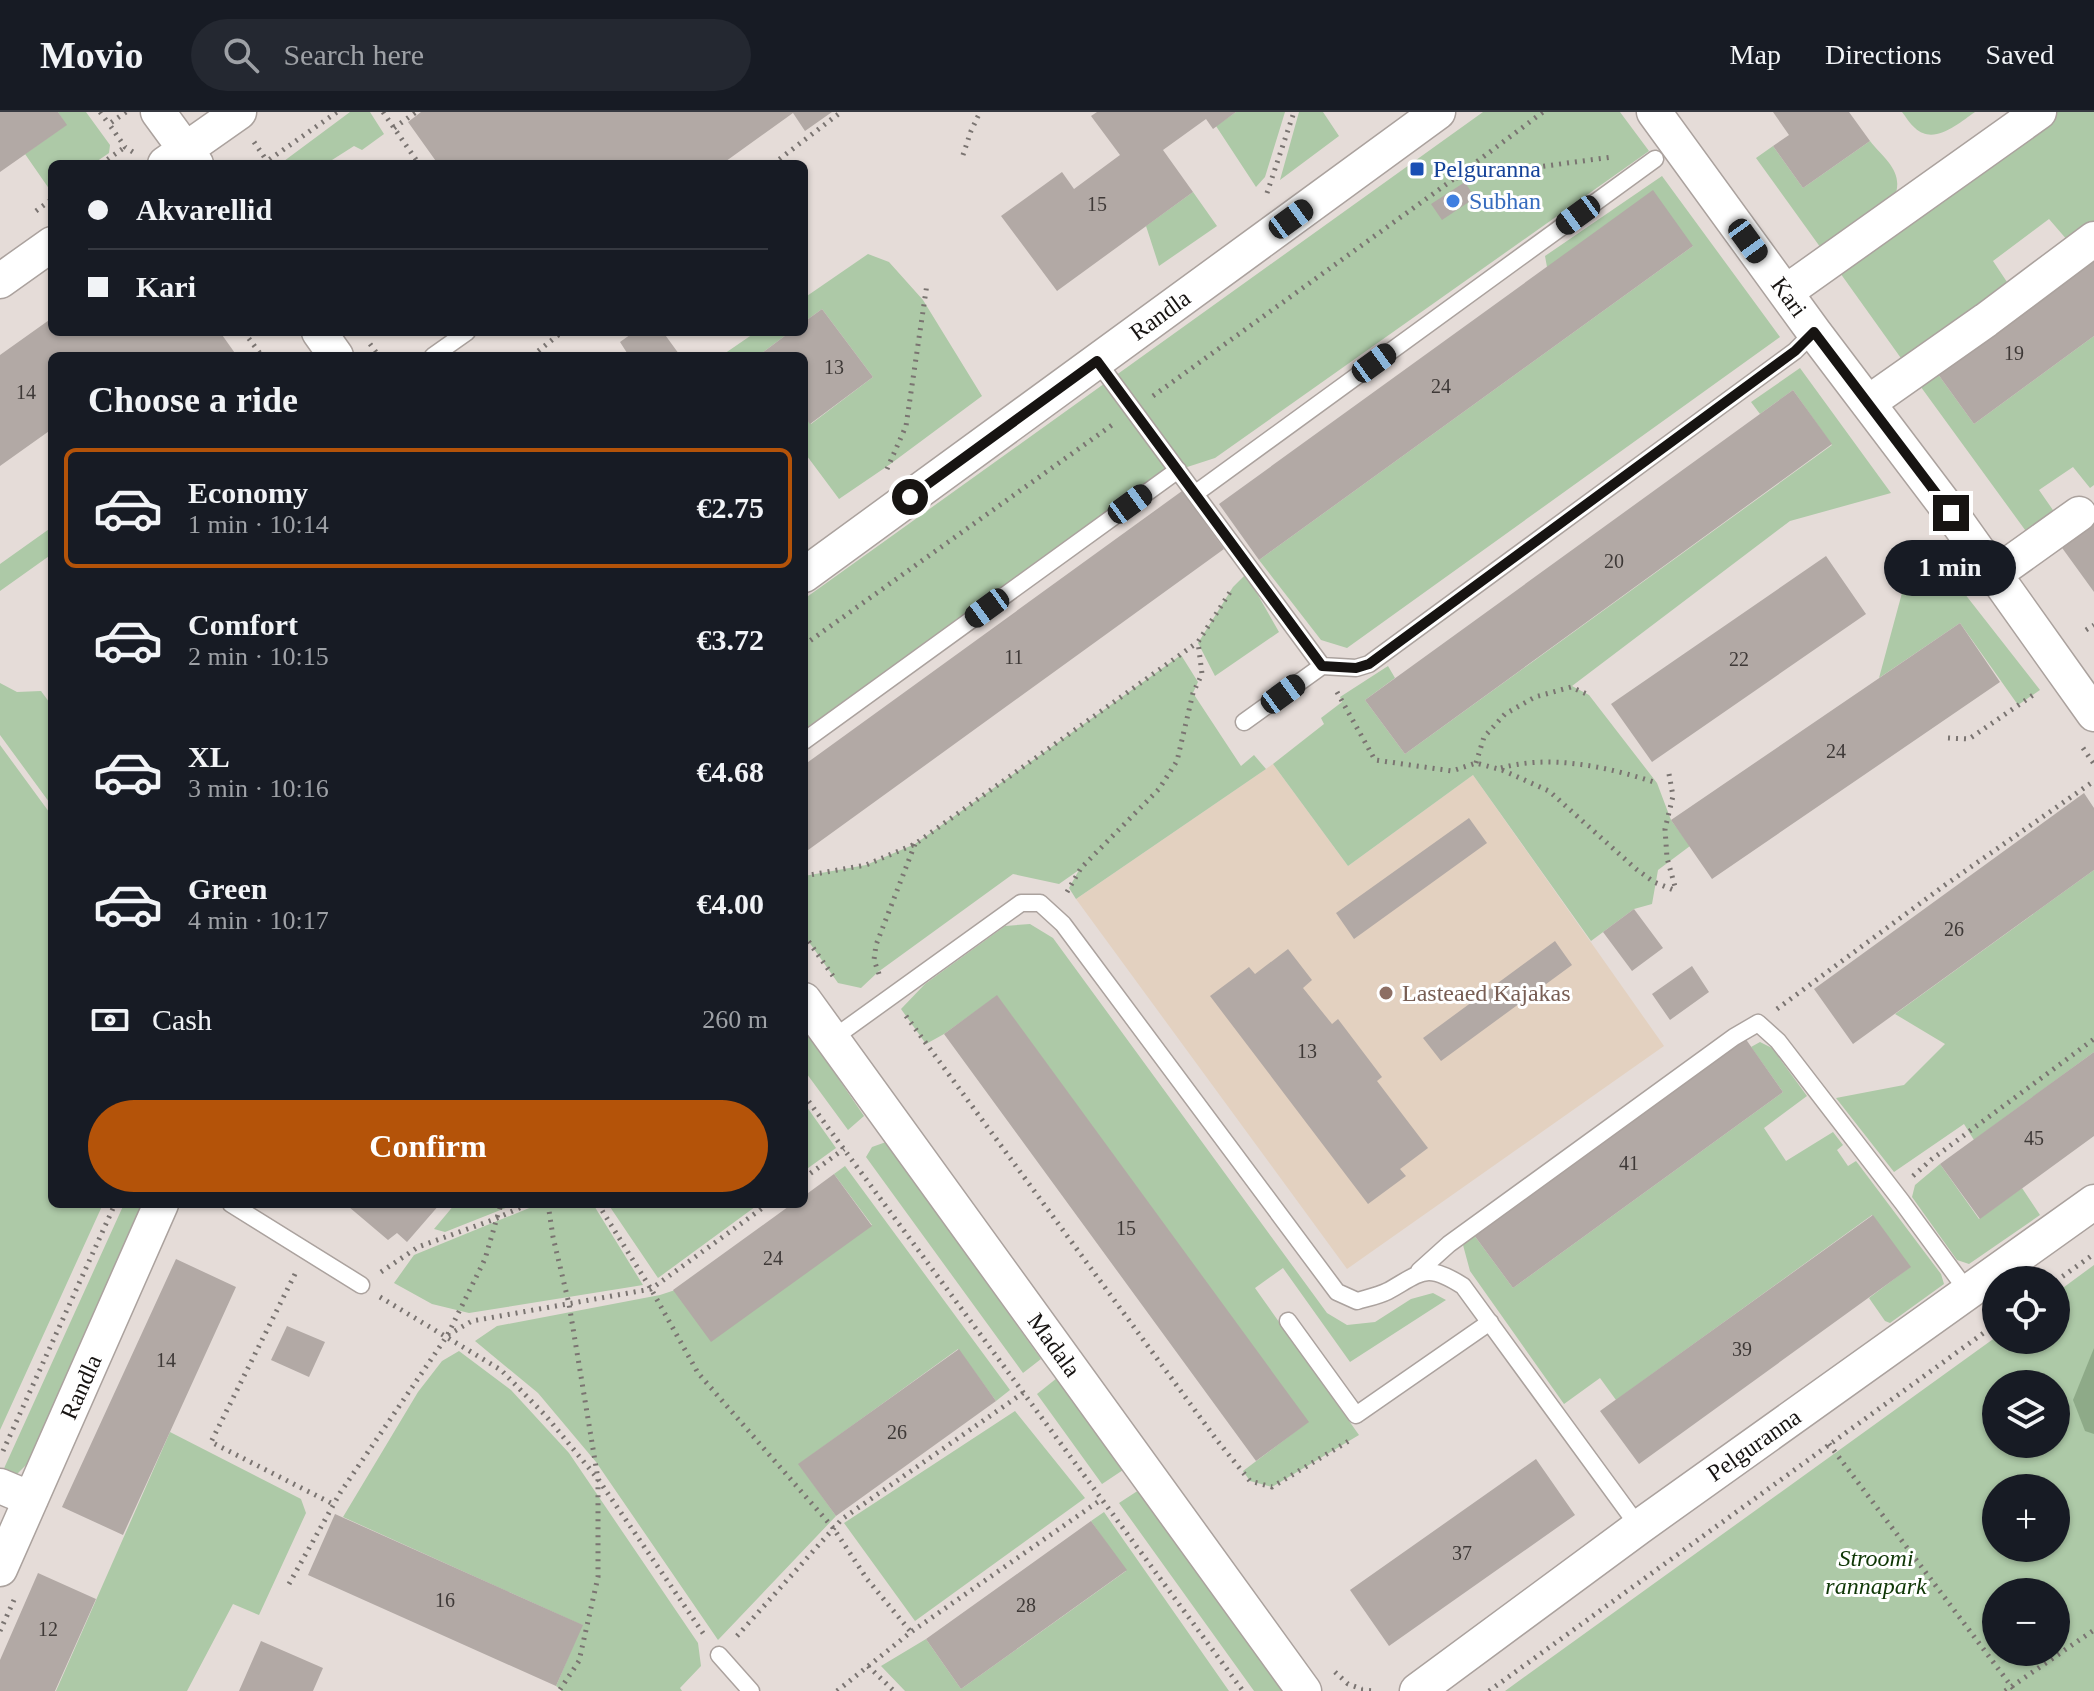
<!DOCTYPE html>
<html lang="en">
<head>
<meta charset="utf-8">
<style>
	body { margin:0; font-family:"Times New Roman",serif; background:#242831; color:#f1f3f6; height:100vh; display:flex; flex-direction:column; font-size:30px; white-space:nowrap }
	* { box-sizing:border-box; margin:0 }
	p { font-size:26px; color:#9ea1a6 }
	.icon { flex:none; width:44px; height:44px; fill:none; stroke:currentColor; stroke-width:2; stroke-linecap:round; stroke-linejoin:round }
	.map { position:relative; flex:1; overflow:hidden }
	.drawer { position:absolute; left:48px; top:240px; width:760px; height:856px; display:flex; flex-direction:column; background:#171b24; border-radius:12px; box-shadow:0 2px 6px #0004 }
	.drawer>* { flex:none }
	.hud { position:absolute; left:48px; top:48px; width:760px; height:176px; border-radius:12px; box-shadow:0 2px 6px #0004; display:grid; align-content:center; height:176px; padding:0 40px; background:#171b24 }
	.tools { position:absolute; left:1982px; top:1154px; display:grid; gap:16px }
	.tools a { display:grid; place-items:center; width:88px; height:88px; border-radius:50%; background:#171b24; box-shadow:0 2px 6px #0004; font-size:40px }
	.end { position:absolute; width:36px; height:36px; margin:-18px; border:10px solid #171412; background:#fff; box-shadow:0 0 0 4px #fff }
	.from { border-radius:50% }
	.bubble { position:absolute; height:56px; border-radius:28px; background:#171b24; box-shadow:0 2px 6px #0004; font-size:26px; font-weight:600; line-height:56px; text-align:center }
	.car { position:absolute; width:24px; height:48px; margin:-24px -12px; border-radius:10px; box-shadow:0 0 6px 2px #0007; background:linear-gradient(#222 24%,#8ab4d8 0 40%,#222 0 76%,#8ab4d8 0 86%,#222 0) }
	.hud b { display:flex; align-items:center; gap:28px; height:76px; font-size:30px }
	.hud b+b { border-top:2px solid #363941 }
	.hud i { width:20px; height:20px; background:#f1f3f6 }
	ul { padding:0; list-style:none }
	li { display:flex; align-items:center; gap:24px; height:120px; margin:0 16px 12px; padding:0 24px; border:4px solid transparent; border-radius:12px }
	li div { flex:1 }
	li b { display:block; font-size:30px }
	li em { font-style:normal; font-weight:600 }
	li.on { border-color:#b45309 }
	li>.icon { width:72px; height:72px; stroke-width:1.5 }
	h2 { padding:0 40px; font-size:36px; line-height:96px }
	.pay { display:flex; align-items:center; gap:20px; height:88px; padding:0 40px; font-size:30px }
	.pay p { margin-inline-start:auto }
	.primary-button { display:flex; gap:16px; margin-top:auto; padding:16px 40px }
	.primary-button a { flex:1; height:92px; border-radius:48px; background:#b45309; color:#fff; font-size:32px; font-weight:600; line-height:92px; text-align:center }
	header { display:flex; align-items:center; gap:48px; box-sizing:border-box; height:112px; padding:0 40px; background:#171b24; border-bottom:2px solid #363941 }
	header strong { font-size:38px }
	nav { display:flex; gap:44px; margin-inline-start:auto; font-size:28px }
	.search { width:560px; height:72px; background:#242831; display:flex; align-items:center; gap:20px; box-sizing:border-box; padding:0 28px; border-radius:44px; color:#9ea1a6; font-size:30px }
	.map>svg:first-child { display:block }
	.education { fill:#e3d1c0 }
	.green { fill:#adc9a7; fill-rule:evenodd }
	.forest { fill:#8eaa88 }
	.building { fill:#b2a9a5 }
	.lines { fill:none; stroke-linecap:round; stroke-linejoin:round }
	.service-casing { stroke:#aba29e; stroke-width:19 }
	.minor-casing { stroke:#aba29e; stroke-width:37 }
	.path { stroke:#7a7471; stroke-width:5; stroke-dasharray:2 6; stroke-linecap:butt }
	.service { stroke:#fff; stroke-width:16 }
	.minor { stroke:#fff; stroke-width:34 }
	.route { stroke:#171412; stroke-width:10 }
	.transit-dot { fill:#1a4fb4; stroke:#fff; stroke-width:3 }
	.shop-dot { fill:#3f7fe0; stroke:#fff; stroke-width:3 }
	.education-dot { fill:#8d6e63; stroke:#fff; stroke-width:3 }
	.labels { text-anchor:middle; stroke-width:6; stroke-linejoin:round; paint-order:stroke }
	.number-label { font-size:20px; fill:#3e3937 }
	.transit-label { font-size:24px; fill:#164399; stroke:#fff; text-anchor:start }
	.shop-label { font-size:24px; fill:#366cbe; stroke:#fff; text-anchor:start }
	.street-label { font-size:24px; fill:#171412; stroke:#fff }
	.education-label { font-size:24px; fill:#785e54; stroke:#fff; text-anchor:start }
	.park-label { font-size:24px; font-style:italic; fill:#0f3706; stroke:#fff }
</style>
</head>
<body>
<header>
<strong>Movio</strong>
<div class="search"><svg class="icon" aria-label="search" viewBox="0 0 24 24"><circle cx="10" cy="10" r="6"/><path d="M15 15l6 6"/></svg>Search here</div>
<nav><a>Map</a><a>Directions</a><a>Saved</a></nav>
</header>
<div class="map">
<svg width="2094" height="1579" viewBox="0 0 2094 1579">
	<rect width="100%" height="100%" fill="#e5dcd8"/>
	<path class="education" d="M 1273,652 L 1348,754 L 1473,663 L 1664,934 L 1347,1157 L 1076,787 Z"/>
	<path class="green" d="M 58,0 L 86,0 L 110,33 L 109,41 L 93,52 L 52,52 L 52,81 L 25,42 L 66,13 Z
		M 350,0 L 370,0 L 384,22 L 362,38 L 354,34 L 332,48 L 333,52 L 280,52 Z
		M 1236,0 L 1285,0 L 1265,65 L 1256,75 L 1216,14 Z
		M 1299,0 L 1323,0 L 1339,24 L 1280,68 Z
		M 1483,0 L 1620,0 L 1649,39 L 1215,346 L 1178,358 L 987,496 L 804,617 L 804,487 Z
		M 1902,0 L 1975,0 C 1959,11 1934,34 1915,16 C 1910,12 1906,5 1902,0 Z
		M 2057,0 L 2094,0 L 2094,110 L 2068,129 L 2049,107 L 1993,149 L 2009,173 L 1903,249 L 1838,158 Z
		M 1870,29 C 1886,49 1905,60 1894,87 L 1823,139 L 1756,46 L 1773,34 L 1803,76 Z
		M 1662,64 L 1780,225 L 1347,536 L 1321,528 L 1259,448 L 1693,134 L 1547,155 L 1545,144 Z
		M 1193,80 L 1217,114 L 1159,154 L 1146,114 Z
		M 868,142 L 889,150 L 923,188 L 982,284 L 889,353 L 839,387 L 804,340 L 804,304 L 811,312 L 873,265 L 822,197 L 804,210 L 804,186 Z
		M 756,220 L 790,220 L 758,244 L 721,244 Z
		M 2094,224 L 2094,373 L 2090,376 L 2073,355 L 2039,378 L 2055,401 L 2028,422 L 1918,271 L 1935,258 L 1974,312 Z
		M 1800,256 L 1891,381 L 1790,409 L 1572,574 L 1589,583 L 1657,671 L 1671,708 L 1690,734 L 1658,758 L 1652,792 L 1634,797 L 1591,829 L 1473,663 L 1348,754 L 1273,652 L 1324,612 L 1321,606 L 1342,590 L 1340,585 L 1388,554 L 1395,566 L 1365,588 L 1405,642 L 1832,333 L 1793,278 L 1760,302 L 1751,290 Z
		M 52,415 L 52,442 L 0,479 L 0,452 Z
		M 1932,440 L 2040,578 L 2018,593 L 1960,511 L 1879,566 L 1909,455 Z
		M 1246,462 L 1279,520 L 1215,564 L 1198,531 L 1233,475 Z
		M 1181,543 L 1198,570 L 1193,581 L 1241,654 L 1254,643 L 1266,657 L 1076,787 L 1069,776 L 1079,758 L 1059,772 L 1013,762 L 878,860 L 861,876 L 838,871 L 804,823 L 804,764 L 866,753 L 915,732 Z
		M 0,571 L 17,580 L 41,579 L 52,594 L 52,694 L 0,623 Z
		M 0,633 L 52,704 L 52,1092 L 103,1092 L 0,1318 Z
		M 2094,758 L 2094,940 L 1974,1028 L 1964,1012 L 1894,1060 L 1836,986 L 1904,973 L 1945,932 L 1895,902 Z
		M 1030,812 L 1053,826 L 1327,1201 L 1347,1213 L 1375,1210 L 1411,1187 L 1433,1181 L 1446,1188 L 1350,1250 L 1283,1156 L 1255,1176 L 1359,1323 L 1272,1375 L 1250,1369 L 1243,1359 L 1308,1310 L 997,884 L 944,922 L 926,932 L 901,897 L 925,872 L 1005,814 Z
		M 806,919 L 864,1004 L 848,1018 L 804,958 L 804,921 Z
		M 1760,930 L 1772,936 L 1807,984 L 1764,1016 L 1786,1049 L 1833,1020 L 1843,1033 L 1837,1038 L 1848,1054 L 1856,1049 L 1941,1162 L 1944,1172 L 1890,1211 L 1885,1209 L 1869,1186 L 1910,1155 L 1872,1103 L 1616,1288 L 1600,1266 L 1564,1292 L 1470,1159 L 1463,1133 L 1474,1123 L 1513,1176 L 1783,980 L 1751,935 Z
		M 804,991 L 836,1036 L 804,1059 Z
		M 886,1030 L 1041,1247 L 1023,1261 L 866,1045 L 872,1035 Z
		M 1940,1052 L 1979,1107 L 2022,1076 L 2040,1103 L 1969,1152 L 1957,1148 L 1912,1085 L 1915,1073 Z
		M 845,1054 L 1010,1278 L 996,1289 L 958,1237 L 799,1352 L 836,1404 L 718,1528 L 596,1350 L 538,1281 L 475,1229 L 497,1214 L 660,1183 L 872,1113 L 834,1062 Z
		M 124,1092 L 144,1092 L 27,1352 L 17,1362 L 1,1363 Z
		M 455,1092 L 516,1092 L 445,1120 L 434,1117 Z
		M 539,1092 L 593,1092 L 643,1173 L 469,1201 L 432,1192 L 394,1171 L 414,1143 Z
		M 608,1092 L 759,1092 L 658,1166 Z
		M 2094,1153 L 2094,1579 L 1505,1579 L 1996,1225 L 1996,1228 L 2056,1228 L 2056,1181 ZM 1996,1272 L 2056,1272 L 2056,1332 L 1996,1332 ZM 1996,1376 L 2056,1376 L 2056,1436 L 1996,1436 ZM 1996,1480 L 2056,1480 L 2056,1540 L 1996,1540 Z
		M 459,1239 L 511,1278 L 569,1341 L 698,1531 L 701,1554 L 680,1576 L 682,1579 L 562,1579 L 556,1574 L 582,1513 L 343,1405 L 418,1280 L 442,1249 Z
		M 1057,1266 L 1123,1358 L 1102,1372 L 1037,1282 Z
		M 1015,1299 L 1085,1386 L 915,1509 L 844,1411 Z
		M 170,1320 L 301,1387 L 306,1401 L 259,1503 L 233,1492 L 187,1579 L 56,1579 Z
		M 1139,1378 L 1286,1579 L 1254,1579 L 1119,1391 Z
		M 1104,1400 L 1229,1579 L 905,1579 L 881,1554 L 926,1527 L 961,1577 L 1126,1459 L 1091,1409 Z"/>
	<path class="forest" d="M 2094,1236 L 2094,1322 L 2085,1319 L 2073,1288 Z"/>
	<path class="building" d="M 0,0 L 58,0 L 67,13 L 0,60 Z
		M 421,0 L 832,0 L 805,19 L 793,1 L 722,52 L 438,52 L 408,10 Z
		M 1097,0 L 1236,0 L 1213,17 L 1206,7 L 1163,38 L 1193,80 L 1057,179 L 1001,104 L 1062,60 L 1074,77 L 1120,43 L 1091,4 Z
		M 1773,0 L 1849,0 L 1870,29 L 1803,76 L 1773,34 L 1789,23 Z
		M 1465,70 L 1475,86 L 1442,108 L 1431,92 Z
		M 1653,78 L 1693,134 L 1259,448 L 1219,392 Z
		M 2094,142 L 2094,224 L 1974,312 L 1935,258 Z
		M 822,197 L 873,265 L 810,312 L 804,304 L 804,244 L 758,244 L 790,220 L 804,220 L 804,210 Z
		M 52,206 L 52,220 L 220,220 L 237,244 L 52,244 L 52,317 L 0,354 L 0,243 Z
		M 634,220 L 663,220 L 679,242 L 677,244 L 629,244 L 620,230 Z
		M 1793,278 L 1832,332 L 1405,642 L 1365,588 Z
		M 1182,379 L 1224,437 L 804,741 L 804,653 Z
		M 2094,408 L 2094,480 L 2060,433 Z
		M 1826,444 L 1866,502 L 1652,650 L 1611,592 Z
		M 1960,511 L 2000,570 L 1712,767 L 1671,708 Z
		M 2084,681 L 2094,696 L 2094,758 L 1853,932 L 1814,877 Z
		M 1469,706 L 1487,731 L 1354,827 L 1336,801 Z
		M 1634,797 L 1663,836 L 1632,859 L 1603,820 Z
		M 1555,829 L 1572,853 L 1441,949 L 1423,926 Z
		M 1288,837 L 1312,868 L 1303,876 L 1332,912 L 1338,907 L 1382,965 L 1377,969 L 1428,1036 L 1400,1057 L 1406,1064 L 1368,1092 L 1210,884 L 1249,855 L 1255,862 Z
		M 1692,854 L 1709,880 L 1670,908 L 1652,882 Z
		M 997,883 L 1309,1310 L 1256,1349 L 944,922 Z
		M 1745,926 L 1783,980 L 1513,1176 L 1474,1123 Z
		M 2094,940 L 2094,1024 L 1980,1107 L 1940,1052 Z
		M 834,1062 L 872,1114 L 711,1230 L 673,1178 L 792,1092 L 804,1092 L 804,1084 Z
		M 352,1092 L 440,1092 L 407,1130 L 397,1121 L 388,1128 L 349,1095 Z
		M 1873,1103 L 1911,1155 L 1639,1352 L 1600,1299 Z
		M 176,1147 L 236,1175 L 123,1423 L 62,1395 Z
		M 287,1214 L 325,1230 L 309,1265 L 271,1248 Z
		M 959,1237 L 996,1289 L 836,1404 L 798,1352 Z
		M 1536,1347 L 1575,1403 L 1389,1534 L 1350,1478 Z
		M 335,1402 L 583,1513 L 556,1574 L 308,1463 Z
		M 1091,1409 L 1127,1458 L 961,1577 L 926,1527 Z
		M 38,1461 L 96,1487 L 55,1579 L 0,1579 L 0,1548 Z
		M 261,1529 L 323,1556 L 313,1579 L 239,1579 Z"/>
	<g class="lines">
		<defs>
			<path id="service" d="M 433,244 L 467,220
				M 1097,249 L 1322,554
				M 1196,381 L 1655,47
				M 1244,610 L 1322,554 L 1356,556 L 1369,552 L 1795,239 L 1814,220
				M 804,629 L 1178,358
				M 832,927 L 1021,791 L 1040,791 L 1063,812 L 1337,1180 L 1357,1189 C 1367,1186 1378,1184 1388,1179 C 1422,1160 1426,1150 1463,1174 L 1639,1415
				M 231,1092 L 361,1173
				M 1419,1159 L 1449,1132 L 1734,925 L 1758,911 L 1778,929 L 1902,1090 L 1960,1169
				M 1288,1209 L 1356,1303 L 1490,1210
				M 719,1543 L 751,1579"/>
			<path id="minor" d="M 158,0 L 196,52
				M 1654,0 L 1814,220 L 1951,401 L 2094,602
				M 165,52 L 239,0
				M 0,169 L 52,132
				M 1786,180 L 2039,0
				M 319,220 L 336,244
				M 1868,291 L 1986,208 L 2094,127
				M 1995,462 L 2079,402
				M 804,463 L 1438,0
				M 804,888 L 1304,1579
				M 0,1374 L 31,1387
				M 0,1457 L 161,1092
				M 1417,1579 L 1639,1415 L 2094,1090"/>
		</defs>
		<use href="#service" class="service-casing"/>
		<use href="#minor" class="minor-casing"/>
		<path class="path" d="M 100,0 L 109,12
			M 126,0 L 109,12 L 125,35 L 133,40
			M 383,0 L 419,52
			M 394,16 L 416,0
			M 254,30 L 267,49
			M 963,43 L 971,19 L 980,0
			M 101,52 L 125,35
			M 263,52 L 337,0
			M 773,52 L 841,0
			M 1456,66 L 1612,45
			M 1267,81 L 1294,0
			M 36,99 L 52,87
			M 244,220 L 262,244
			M 370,232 L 379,244
			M 532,244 L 562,220
			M 1153,284 L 1455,66 L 1543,0
			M 887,357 L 906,314 L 927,172
			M 2086,518 L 2094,513
			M 804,533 L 1112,313
			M 1337,580 L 1375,648 L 1452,659 L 1476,651 L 1502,658 L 1549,679 L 1636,757 L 1654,770 L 1676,779
			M 1948,626 L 1969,627 L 2036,581
			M 2083,636 L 2094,652
			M 1476,651 L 1484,625 L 1505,602 L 1535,585 L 1571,575 L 1589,583
			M 1501,656 C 1551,642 1608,655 1657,671
			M 1669,662 L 1673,684 L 1665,717 L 1667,746 L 1676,778
			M 804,764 L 866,753 L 915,732 L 1198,530
			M 1067,780 L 1081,756 L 1159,677 L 1177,649 L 1193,581 L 1202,562 L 1198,530 L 1232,477
			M 804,823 L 833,864
			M 879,862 L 874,848 L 876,833 L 915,732
			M 1777,897 L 1945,773 L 2094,669
			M 906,904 L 1216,1327 L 1250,1369 L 1272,1375 L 1352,1327
			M 804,983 L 1243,1579
			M 1913,1064 L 1932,1047 L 2094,927
			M 804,1066 L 844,1037
			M 548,1092 L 553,1125 L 569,1192 L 598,1367 L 598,1465 L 579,1549 L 559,1579
			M 598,1092 L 651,1177 L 698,1261 L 834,1417 L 867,1467 L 911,1520
			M 381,1160 L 418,1135 L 495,1107 L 528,1092
			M 295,1162 L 211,1330 L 333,1392
			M 2056,1169 L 2094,1142
			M 380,1185 L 501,1258 L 546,1304 L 598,1367 L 705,1524
			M 448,1223 L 472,1209 L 651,1177 L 768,1092
			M 1829,1332 L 2015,1579
			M 3,1339 L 115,1092
			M 289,1472 L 340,1381 L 447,1224 L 485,1147 L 501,1092
			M 0,1519 L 14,1488
			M 737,1524 L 842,1407 L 1023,1281
			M 868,1554 L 894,1579
			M 1335,1560 L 1348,1572 L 1362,1577
			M 1361,1578 L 1374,1579
			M 837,1579 L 911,1520 L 1102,1387
			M 1489,1579 L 1996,1212
			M 2005,1579 L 2094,1518"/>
		<use href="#service" class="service"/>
		<use href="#minor" class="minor"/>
	</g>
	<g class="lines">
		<path class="route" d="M 910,385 L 1097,249 L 1322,554 L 1356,556 L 1369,552 L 1795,239 L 1814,220 L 1951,401"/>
	</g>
	<rect class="transit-dot" x="1409" y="49" width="16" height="16" rx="4"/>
	<circle class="shop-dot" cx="1453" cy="89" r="8"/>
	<circle class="education-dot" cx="1386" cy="881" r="8"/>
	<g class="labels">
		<g class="number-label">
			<text x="1097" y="99">15</text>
			<text x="2014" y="248">19</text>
			<text x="834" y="262">13</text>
			<text x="1441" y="281">24</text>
			<text x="26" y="287">14</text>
			<text x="1614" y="456">20</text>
			<text x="1014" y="552">11</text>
			<text x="1739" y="554">22</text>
			<text x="1836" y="646">24</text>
			<text x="1954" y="824">26</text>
			<text x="1307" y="946">13</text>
			<text x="2034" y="1033">45</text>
			<text x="1629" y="1058">41</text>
			<text x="1126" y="1123">15</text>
			<text x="773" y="1153">24</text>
			<text x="1742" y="1244">39</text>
			<text x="166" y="1255">14</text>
			<text x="897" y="1327">26</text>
			<text x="1462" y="1448">37</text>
			<text x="445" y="1495">16</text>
			<text x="1026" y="1500">28</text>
			<text x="48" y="1524">12</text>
		</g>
		<g class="transit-label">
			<text x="1433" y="65">Pelguranna</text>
		</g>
		<g class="shop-label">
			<text x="1469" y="97">Subhan</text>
		</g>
		<g class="street-label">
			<text transform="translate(1789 185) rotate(54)" y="8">Kari</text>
			<text transform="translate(1160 203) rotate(-36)" y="8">Randla</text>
			<text transform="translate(1054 1233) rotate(54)" y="8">Madala</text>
			<text transform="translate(81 1275) rotate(-66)" y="8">Randla</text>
			<text transform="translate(1754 1333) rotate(-35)" y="8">Pelguranna</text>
		</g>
		<g class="education-label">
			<text x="1402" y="889">Lasteaed Kajakas</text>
		</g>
		<g class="park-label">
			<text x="1876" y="1454">Stroomi<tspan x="1876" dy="28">rannapark</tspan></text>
		</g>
	</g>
</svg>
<div class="tools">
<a><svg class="icon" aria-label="locate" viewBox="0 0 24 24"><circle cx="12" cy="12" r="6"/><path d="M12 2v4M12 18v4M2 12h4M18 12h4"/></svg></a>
<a><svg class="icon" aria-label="layers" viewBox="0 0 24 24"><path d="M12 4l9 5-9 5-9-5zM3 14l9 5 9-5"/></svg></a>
<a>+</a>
<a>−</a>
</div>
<i class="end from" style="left:910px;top:385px"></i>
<i class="end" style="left:1951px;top:401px"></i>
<div class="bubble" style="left:1884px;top:428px;width:132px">1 min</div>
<i class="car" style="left:1578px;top:103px;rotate:234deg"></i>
<i class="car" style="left:1291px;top:107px;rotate:54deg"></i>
<i class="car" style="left:1748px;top:129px;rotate:144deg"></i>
<i class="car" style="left:1374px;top:251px;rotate:54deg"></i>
<i class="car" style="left:1130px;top:392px;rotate:54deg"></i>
<i class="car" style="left:987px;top:496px;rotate:234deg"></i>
<i class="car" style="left:1283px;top:582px;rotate:54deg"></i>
<div class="hud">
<b><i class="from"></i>Akvarellid</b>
<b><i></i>Kari</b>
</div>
<section class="drawer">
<h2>Choose a ride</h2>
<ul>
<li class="on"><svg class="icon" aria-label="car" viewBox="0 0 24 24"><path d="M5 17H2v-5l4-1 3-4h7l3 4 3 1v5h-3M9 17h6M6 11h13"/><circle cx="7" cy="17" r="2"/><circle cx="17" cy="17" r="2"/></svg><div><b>Economy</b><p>1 min · 10:14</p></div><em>€2.75</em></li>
<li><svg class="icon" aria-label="car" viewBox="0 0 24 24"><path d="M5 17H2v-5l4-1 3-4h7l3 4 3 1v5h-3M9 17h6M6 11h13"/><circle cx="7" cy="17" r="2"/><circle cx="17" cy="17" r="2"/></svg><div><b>Comfort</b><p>2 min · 10:15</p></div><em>€3.72</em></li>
<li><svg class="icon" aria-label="car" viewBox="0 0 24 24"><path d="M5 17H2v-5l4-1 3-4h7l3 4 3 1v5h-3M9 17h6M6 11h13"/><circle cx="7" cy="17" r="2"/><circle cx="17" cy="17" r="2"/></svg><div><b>XL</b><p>3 min · 10:16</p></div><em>€4.68</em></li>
<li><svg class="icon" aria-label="car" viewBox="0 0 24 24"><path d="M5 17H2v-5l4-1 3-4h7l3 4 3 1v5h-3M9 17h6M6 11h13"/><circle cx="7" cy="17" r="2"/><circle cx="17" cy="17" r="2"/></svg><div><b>Green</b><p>4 min · 10:17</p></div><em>€4.00</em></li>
</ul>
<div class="pay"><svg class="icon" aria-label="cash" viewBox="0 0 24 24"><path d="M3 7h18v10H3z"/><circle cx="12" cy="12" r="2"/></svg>Cash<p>260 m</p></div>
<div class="primary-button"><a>Confirm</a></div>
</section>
</div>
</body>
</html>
